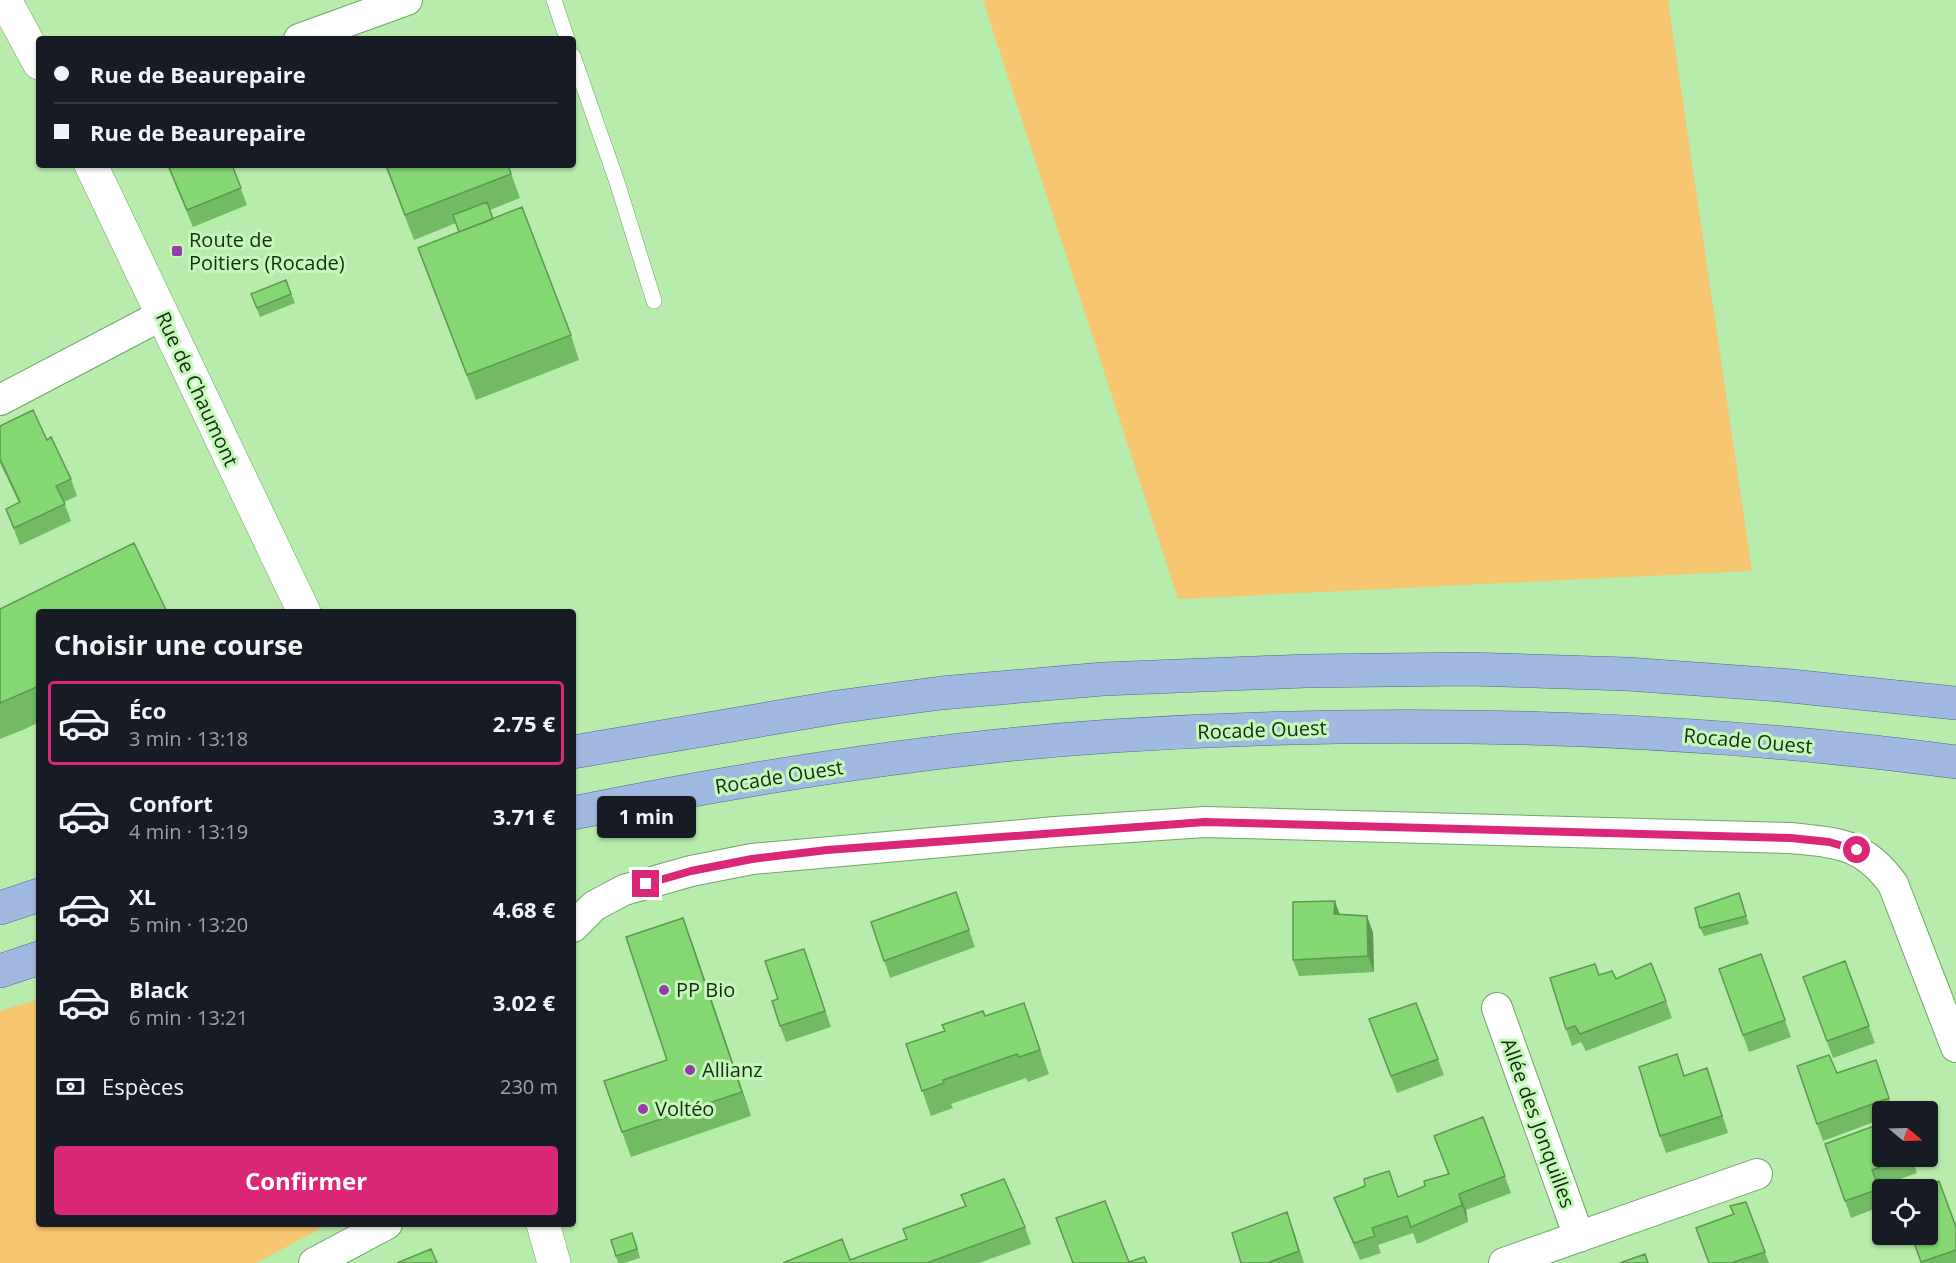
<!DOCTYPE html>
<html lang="fr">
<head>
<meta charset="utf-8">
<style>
	body { margin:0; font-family:"Open Sans",sans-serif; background:#242831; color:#f1f3f6; height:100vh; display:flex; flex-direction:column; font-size:22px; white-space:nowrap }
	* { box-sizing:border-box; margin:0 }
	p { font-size:20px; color:#9ea1a6 }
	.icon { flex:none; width:33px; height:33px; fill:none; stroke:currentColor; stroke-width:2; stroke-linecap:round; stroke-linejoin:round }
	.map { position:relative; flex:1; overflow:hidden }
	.details { position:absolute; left:36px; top:609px; width:540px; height:618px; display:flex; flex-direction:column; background:#171b24; border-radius:6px; box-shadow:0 2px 4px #0004 }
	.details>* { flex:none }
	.banner { position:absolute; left:36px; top:36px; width:540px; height:132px; border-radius:6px; box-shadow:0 2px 4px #0004; display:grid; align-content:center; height:132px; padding:0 18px; background:#171b24 }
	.needle { width:39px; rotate:109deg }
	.tools { position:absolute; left:1872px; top:1101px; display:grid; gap:12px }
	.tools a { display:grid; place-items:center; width:66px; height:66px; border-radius:6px; background:#171b24; box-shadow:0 2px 4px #0004; font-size:30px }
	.end { position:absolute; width:27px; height:27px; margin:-14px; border:8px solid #db2777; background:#fff; box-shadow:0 0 0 3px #fff }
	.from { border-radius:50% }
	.bubble { position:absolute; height:42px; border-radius:6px; background:#171b24; box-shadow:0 2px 4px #0004; font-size:20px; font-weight:700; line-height:42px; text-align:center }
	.banner b { display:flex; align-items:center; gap:21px; height:57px; font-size:22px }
	.banner b+b { border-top:2px solid #363941 }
	.banner i { width:15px; height:15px; background:#f1f3f6 }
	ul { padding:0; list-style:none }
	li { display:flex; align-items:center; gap:18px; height:84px; margin:0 12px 9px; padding:0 6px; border:3px solid transparent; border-radius:6px }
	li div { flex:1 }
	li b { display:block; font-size:22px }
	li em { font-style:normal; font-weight:700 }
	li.active { border-color:#db2777 }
	li>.icon { width:54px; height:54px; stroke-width:1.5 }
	h2 { padding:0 18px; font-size:27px; line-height:72px }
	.pay { display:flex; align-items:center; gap:15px; height:66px; padding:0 18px; font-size:22px }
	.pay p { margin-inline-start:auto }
	.primary-button { display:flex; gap:12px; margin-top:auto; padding:12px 18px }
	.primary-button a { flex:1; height:69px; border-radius:6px; background:#db2777; color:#fff; font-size:24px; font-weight:700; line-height:69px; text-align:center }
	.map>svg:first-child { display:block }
	.green { fill:#f6c670 }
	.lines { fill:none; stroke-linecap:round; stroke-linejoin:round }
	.service-casing { stroke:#72a468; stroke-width:16 }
	.minor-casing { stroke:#72a468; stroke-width:32 }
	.tertiary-casing { stroke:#72a468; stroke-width:34 }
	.primary-casing { stroke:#47698c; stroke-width:34 }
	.service { stroke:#fff; stroke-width:15 }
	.minor { stroke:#fff; stroke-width:30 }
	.tertiary { stroke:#fff; stroke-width:33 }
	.primary { stroke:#a1b9e1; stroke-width:33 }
	.wall { fill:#73ba65 }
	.shaded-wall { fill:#5e9752 }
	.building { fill:#86d875; stroke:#5e9752; stroke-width:1.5 }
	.route { stroke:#db2777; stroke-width:8 }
	.poi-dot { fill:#953ca8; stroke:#c4fab9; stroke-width:2 }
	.labels { text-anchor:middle; stroke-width:6; stroke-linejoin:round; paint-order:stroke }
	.poi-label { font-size:20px; fill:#162b12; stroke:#c4fab9; text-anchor:start }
	.street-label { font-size:20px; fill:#162b12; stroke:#c4fab9 }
</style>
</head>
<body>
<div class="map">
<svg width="1956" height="1263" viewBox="0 0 1956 1263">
	<rect width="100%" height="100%" fill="#b7ecac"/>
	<path class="green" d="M 983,0 L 1668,0 L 1752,571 L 1178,599 Z
		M 39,999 L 39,1224 L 329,1224 L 256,1263 L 0,1263 L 0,1011 Z"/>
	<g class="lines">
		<defs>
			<path id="service" d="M 554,0 L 567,39
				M 573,56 L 617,182 L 654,301"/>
			<path id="minor" d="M 299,39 L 407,0
				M 0,400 L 162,315
				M 573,927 L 594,906 L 624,890 L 691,871 L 752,859 L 1055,832 L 1205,822 L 1791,838 C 1838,843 1863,843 1893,884 L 1956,1047
				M 1497,1008 L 1579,1237
				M 314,1263 L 387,1224
				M 1504,1263 L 1757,1174"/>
			<path id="tertiary" d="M 5,0 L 39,63
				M 91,165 L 304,612
				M 543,1224 L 554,1263"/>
			<path id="primary" d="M 573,752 L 837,707 L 941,693 L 1103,679 L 1306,671 L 1468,669 L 1627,674 L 1781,685 L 1956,703
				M 573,813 C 750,777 932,748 1112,736 C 1393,718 1677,725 1956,762
				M 0,908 L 39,895
				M 0,971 L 39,958"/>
		</defs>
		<use href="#service" class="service-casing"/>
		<use href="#minor" class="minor-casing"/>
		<use href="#tertiary" class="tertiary-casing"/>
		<use href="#primary" class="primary-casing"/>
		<use href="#service" class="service"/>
		<use href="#minor" class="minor"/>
		<use href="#tertiary" class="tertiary"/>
		<use href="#primary" class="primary"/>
	</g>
	<path class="wall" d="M 167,165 L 232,165 L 247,205 L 193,227 Z
		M 385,165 L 508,165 L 520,198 L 490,210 L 493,219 L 571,335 L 579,360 L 476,400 L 427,272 L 459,232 L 456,223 L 414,240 Z
		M 286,280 L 295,303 L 260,317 L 251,294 Z
		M 0,426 L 47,440 L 71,479 L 77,496 L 64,502 L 71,521 L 20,545 L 6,509 L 19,503 L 0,463 Z
		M 0,609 L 39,612 L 39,722 L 25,729 L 0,739 Z
		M 956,892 L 975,947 L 890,978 L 871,922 Z
		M 1739,893 L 1749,924 L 1704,936 L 1700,928 Z
		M 1340,915 L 1367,916 L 1373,933 L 1374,972 L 1299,976 L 1293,960 Z
		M 692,942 L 751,1116 L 631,1157 L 622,1132 L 667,1060 Z
		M 1761,954 L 1791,1037 L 1749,1052 L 1719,969 Z
		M 1845,961 L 1875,1043 L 1833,1058 L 1803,977 Z
		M 810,965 L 831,1027 L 786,1042 L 780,1026 L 778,999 Z
		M 1599,975 L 1616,979 L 1666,1001 L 1672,1018 L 1586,1051 L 1581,1042 L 1572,1046 L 1566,1029 Z
		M 1024,1003 L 1049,1074 L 1028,1082 L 1026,1078 L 951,1104 L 953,1108 L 931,1116 L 906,1044 Z
		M 1369,1019 L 1438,1059 L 1444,1075 L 1397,1093 Z
		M 1876,1060 L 1894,1112 L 1882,1112 L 1882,1119 L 1823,1141 L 1817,1124 L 1837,1073 Z
		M 1685,1075 L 1713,1085 L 1728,1133 L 1666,1153 L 1660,1136 Z
		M 1483,1117 L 1511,1193 L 1466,1210 L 1468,1222 L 1417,1244 L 1413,1233 L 1378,1245 L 1381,1253 L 1360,1260 L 1340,1214 L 1334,1198 L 1365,1186 L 1398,1197 L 1425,1186 L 1448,1174 L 1434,1136 Z
		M 1825,1144 L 1911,1156 L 1917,1173 L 1878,1187 L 1882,1199 L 1882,1206 L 1851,1218 Z
		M 961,1195 L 1025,1227 L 1031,1244 L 979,1263 L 783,1263 L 850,1260 L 907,1239 L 965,1206 Z
		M 1746,1202 L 1769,1263 L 1709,1263 L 1733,1214 L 1730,1206 Z
		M 1956,1227 L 1956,1263 L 1921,1263 L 1911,1234 Z
		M 1293,1229 L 1304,1263 L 1241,1263 Z
		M 611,1240 L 636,1242 L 640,1258 L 624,1263 L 618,1263 Z"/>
	<path class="shaded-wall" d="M 1335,901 L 1341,918 L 1334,914 Z
		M 1367,916 L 1373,933 L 1374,972 L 1368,956 Z
		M 683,918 L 692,942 L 751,1116 L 742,1092 Z
		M 1459,1194 L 1466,1210 L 1468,1222 L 1462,1205 Z
		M 1287,1212 L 1293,1229 L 1303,1263 L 1299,1251 Z"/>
	<path class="building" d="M 168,165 L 232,165 L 241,188 L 187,210 Z
		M 386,165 L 508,165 L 511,174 L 405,215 Z
		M 487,202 L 493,219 L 459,232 L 453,215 Z
		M 522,207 L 571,335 L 467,375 L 418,248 Z
		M 286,280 L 291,294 L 257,308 L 251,294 Z
		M 33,410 L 47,440 L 51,437 L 71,479 L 56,486 L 65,504 L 14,528 L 6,509 L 20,502 L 0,459 L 0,426 Z
		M 134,543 L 167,612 L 39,612 L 39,686 L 0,703 L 0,609 Z
		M 956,892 L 969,930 L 884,961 L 871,922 Z
		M 1739,893 L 1746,916 L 1700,928 L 1695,908 Z
		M 1335,901 L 1334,914 L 1367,916 L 1368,956 L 1293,960 L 1293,902 Z
		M 683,918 L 742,1092 L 622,1132 L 604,1081 L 667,1060 L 626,937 Z
		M 804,949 L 825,1011 L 780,1026 L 772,1001 L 778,999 L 765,961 Z
		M 1761,954 L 1785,1020 L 1743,1035 L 1719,969 Z
		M 1845,961 L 1869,1026 L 1827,1041 L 1803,977 Z
		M 1651,963 L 1666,1001 L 1580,1034 L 1575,1026 L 1566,1029 L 1550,978 L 1595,964 L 1599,975 L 1612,971 L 1616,979 Z
		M 1024,1003 L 1040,1050 L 1019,1057 L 1017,1054 L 943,1080 L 944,1083 L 922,1091 L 906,1044 L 945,1031 L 942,1025 L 983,1011 L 985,1016 Z
		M 1416,1003 L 1438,1059 L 1391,1076 L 1369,1019 Z
		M 1677,1054 L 1684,1076 L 1707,1068 L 1722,1116 L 1660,1136 L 1639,1067 Z
		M 1829,1055 L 1837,1073 L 1876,1060 L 1889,1098 L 1817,1124 L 1797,1066 Z
		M 1483,1117 L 1505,1176 L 1459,1194 L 1462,1205 L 1411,1227 L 1407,1216 L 1372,1228 L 1375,1236 L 1354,1243 L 1334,1198 L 1365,1186 L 1364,1179 L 1389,1171 L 1398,1197 L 1425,1186 L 1424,1181 L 1449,1174 L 1434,1136 Z
		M 1882,1123 L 1882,1156 L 1911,1156 L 1872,1170 L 1879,1189 L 1845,1201 L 1825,1144 Z
		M 1004,1179 L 1025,1227 L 927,1263 L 783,1263 L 842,1239 L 850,1260 L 907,1239 L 903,1229 L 966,1206 L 961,1195 Z
		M 1939,1181 L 1956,1227 L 1956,1250 L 1921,1262 L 1911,1234 L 1928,1234 L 1928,1190 L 1917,1190 Z
		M 1105,1201 L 1129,1262 L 1144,1257 L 1147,1263 L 1073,1263 L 1056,1218 Z
		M 1746,1202 L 1765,1252 L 1731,1263 L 1709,1263 L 1696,1228 L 1734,1214 L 1730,1206 Z
		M 1287,1212 L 1299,1251 L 1267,1263 L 1241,1263 L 1232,1233 Z
		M 632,1233 L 637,1249 L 616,1256 L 611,1240 Z
		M 431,1249 L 437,1263 L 397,1263 Z
		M 1645,1254 L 1648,1263 L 1620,1263 Z"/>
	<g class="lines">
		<path class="route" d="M 646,884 L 691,871 L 752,859 L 827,850 L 1205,822 L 1791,838 L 1829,842 L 1857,850"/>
	</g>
	<g class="poi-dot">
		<rect x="171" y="245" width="12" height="12" rx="3"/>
		<circle cx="664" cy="990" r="6"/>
		<circle cx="690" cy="1070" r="6"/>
		<circle cx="643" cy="1109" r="6"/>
	</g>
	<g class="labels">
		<g class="poi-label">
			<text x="189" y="247">Route de<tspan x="189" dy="23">Poitiers (Rocade)</tspan></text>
			<text x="676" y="997">PP Bio</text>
			<text x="702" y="1077">Allianz</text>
			<text x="655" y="1116">Voltéo</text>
		</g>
		<g class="street-label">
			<text transform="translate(197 389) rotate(65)" y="7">Rue de Chaumont</text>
			<text transform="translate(1262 730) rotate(-2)" y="7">Rocade Ouest</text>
			<text transform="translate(1748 741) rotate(5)" y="7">Rocade Ouest</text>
			<text transform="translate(779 777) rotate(-9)" y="7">Rocade Ouest</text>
			<text transform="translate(1538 1123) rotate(70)" y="7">Allée des Jonquilles</text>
		</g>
	</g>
</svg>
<div class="tools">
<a><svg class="needle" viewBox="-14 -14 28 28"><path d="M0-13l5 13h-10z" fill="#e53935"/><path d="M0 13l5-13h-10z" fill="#9ea1a6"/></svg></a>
<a><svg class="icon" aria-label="locate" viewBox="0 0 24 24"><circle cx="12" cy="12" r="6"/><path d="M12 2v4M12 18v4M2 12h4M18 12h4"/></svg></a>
</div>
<i class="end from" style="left:1857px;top:850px"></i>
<i class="end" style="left:646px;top:884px"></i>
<div class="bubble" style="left:597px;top:796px;width:99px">1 min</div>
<div class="banner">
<b><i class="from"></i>Rue de Beaurepaire</b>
<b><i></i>Rue de Beaurepaire</b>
</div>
<section class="details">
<h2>Choisir une course</h2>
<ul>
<li class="active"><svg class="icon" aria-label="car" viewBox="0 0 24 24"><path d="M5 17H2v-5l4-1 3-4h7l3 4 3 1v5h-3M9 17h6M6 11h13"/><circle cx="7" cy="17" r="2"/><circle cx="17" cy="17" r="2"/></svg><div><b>Éco</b><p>3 min · 13:18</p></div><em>2.75 €</em></li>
<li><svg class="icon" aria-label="car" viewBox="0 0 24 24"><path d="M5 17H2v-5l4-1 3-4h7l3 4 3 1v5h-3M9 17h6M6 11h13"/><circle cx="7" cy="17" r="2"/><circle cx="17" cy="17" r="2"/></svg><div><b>Confort</b><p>4 min · 13:19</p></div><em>3.71 €</em></li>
<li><svg class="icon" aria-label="car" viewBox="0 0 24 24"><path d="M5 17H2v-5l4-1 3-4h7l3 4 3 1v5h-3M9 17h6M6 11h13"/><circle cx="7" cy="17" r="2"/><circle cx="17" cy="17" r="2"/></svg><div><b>XL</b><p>5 min · 13:20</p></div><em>4.68 €</em></li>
<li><svg class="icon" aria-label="car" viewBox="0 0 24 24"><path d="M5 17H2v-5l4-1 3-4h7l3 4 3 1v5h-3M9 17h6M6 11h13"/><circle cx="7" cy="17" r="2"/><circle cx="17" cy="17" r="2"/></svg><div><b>Black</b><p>6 min · 13:21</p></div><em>3.02 €</em></li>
</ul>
<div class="pay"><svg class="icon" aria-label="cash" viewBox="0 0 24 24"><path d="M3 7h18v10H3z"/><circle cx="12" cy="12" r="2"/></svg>Espèces<p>230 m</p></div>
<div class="primary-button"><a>Confirmer</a></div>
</section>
</div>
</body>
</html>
